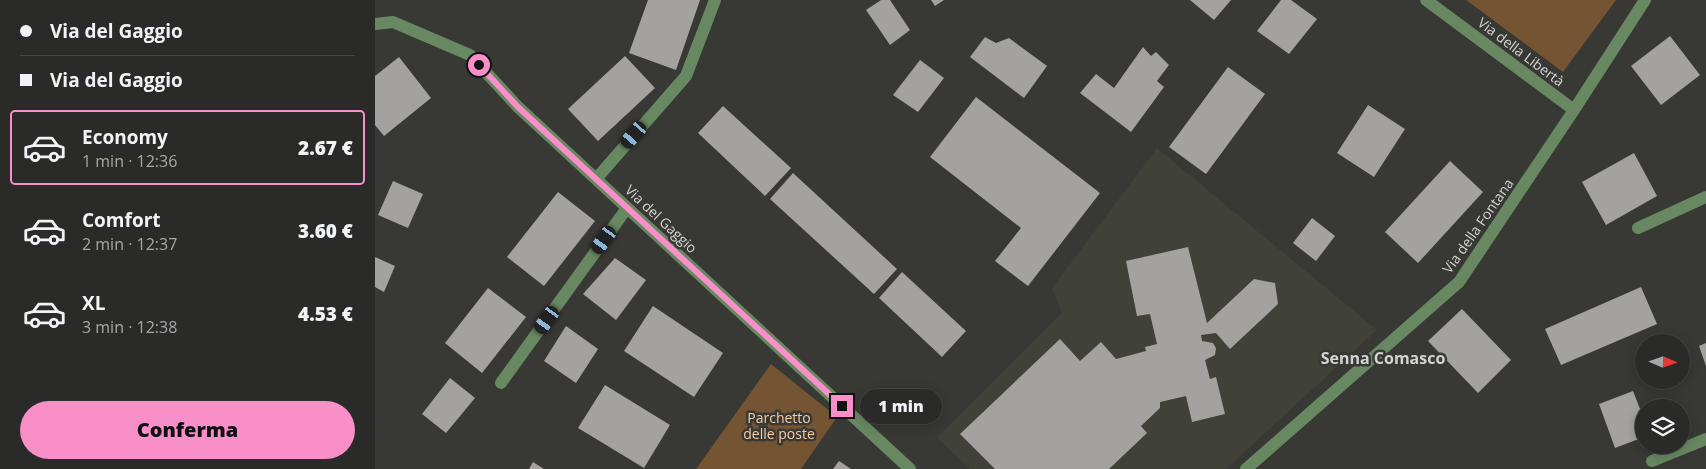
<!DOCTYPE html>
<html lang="it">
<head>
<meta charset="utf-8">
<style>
	body { margin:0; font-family:"Open Sans",sans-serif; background:#323230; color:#f1f3f6; height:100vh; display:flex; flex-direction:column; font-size:19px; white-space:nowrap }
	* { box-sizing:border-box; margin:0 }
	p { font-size:16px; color:#a5a7a8 }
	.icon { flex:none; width:28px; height:28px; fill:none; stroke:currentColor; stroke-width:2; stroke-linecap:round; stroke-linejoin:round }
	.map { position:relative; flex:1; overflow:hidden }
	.side { display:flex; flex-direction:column; background:#2a2a28; width:375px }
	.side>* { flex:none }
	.top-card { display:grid; align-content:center; height:110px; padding:0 20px; background:#2a2a28 }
	.needle { width:32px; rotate:92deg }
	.buttons { position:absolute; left:1260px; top:334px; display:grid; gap:10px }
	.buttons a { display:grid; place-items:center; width:55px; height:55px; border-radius:50%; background:#2a2a28; box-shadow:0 2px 12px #0003,0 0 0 1px #464645; font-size:25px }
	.end { position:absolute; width:22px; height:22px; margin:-11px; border:6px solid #f98fc9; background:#111; box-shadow:0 0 0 2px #111 }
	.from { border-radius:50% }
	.bubble { position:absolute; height:35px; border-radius:18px; background:#2a2a28; box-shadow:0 2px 12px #0003,0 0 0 1px #464645; font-size:16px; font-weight:800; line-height:35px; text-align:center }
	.car { position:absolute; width:15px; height:30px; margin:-15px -8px; border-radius:6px; box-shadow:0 0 4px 1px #0007; background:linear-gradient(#222 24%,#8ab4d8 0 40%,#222 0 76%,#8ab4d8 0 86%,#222 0) }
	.top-card b { display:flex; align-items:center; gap:18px; height:48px; font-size:19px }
	.top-card b+b { border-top:1px solid #464645 }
	.top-card i { width:12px; height:12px; background:#f1f3f6 }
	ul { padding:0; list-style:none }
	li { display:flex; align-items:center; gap:15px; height:75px; margin:0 10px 8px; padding:0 10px; border:2px solid transparent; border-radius:5px }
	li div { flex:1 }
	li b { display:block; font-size:19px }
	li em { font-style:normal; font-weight:800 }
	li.active { border-color:#f98fc9 }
	li>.icon { width:45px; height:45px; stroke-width:1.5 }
	.action { display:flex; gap:10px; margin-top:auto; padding:10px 20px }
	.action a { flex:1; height:58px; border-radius:30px; background:#f98fc9; color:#111; font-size:20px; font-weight:800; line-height:58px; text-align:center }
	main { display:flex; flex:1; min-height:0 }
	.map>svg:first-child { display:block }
	.built { fill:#404138 }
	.green { fill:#755434 }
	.building { fill:#a3a29f }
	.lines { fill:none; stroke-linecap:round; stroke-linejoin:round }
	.minor { stroke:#678861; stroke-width:12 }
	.route { stroke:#f98fc9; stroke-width:6 }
	.labels { text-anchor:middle; stroke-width:5; stroke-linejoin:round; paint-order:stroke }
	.street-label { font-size:14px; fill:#d3d4d2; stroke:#383835 }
	.park-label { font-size:14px; fill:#f9cda4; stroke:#383835 }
	.quarter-label { font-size:16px; font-weight:bold; fill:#d3d4d2; stroke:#383835 }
</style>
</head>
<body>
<main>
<section class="side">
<div class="top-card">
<b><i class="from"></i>Via del Gaggio</b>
<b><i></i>Via del Gaggio</b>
</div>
<ul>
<li class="active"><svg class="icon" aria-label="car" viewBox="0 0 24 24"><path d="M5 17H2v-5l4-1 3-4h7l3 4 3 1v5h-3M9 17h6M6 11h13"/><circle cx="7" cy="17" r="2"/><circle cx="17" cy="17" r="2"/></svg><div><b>Economy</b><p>1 min · 12:36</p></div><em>2.67 €</em></li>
<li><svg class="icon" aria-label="car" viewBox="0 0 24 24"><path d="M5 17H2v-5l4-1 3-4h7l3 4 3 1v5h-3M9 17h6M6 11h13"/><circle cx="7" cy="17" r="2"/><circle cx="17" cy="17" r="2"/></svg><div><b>Comfort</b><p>2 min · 12:37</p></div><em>3.60 €</em></li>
<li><svg class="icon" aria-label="car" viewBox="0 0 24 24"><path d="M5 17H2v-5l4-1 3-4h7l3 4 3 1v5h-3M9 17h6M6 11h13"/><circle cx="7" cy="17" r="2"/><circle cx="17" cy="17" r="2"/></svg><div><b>XL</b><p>3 min · 12:38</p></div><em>4.53 €</em></li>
</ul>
<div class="action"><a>Conferma</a></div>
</section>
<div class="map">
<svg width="1331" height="469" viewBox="0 0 1331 469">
	<rect width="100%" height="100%" fill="#383835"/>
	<path class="built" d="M 782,148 L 1002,330 L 851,469 L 595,469 L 562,438 L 687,313 L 677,288 Z"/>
	<path class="green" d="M 1091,0 L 1241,0 L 1188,72 Z
		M 396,364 L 462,417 L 426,469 L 321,469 Z"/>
	<path class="building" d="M 273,0 L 325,0 L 301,70 L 254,53 Z
		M 506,0 L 515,0 L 535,30 L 515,45 L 491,10 Z
		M 556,0 L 569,0 L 560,6 Z
		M 815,0 L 856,0 L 839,20 Z
		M 906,0 L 916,0 L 942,19 L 914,54 L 882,31 Z
		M 1295,36 L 1325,75 L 1286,105 L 1256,66 Z
		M 610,37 L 621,43 L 634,38 L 672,66 L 649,98 L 595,57 Z
		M 768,47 L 776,56 L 781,52 L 794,65 L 782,81 L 789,87 L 756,132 L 705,93 L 721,74 L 739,88 Z
		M 250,56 L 280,88 L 223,141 L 193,109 Z
		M 24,57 L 56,98 L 9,136 L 0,125 L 0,76 Z
		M 545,60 L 569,78 L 543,112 L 518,95 Z
		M 853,67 L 890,94 L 831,174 L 794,147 Z
		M 601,97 L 725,193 L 653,286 L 620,261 L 646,228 L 555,157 Z
		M 993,105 L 1030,129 L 999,177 L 962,153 Z
		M 348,106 L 416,168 L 390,196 L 323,133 Z
		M 1259,153 L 1282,196 L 1231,225 L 1207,182 Z
		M 1075,161 L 1108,192 L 1043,263 L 1010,232 Z
		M 418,173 L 522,269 L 499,294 L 395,199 Z
		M 18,181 L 48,194 L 33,228 L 3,215 Z
		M 183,192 L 220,221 L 169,286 L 132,257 Z
		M 937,218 L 960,236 L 941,261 L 918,243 Z
		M 813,247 L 832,323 L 879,279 L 900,283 L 903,304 L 855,349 L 841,333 L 826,335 L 827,341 L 838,343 L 841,348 L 840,355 L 830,360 L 835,379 L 841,377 L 850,414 L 817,422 L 811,396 L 785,402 L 785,408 L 766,426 L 772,433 L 734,469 L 620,469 L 585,434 L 685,339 L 705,361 L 726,342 L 741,359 L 771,351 L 770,347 L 782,344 L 775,314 L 762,316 L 751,261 Z
		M 0,257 L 20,266 L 9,292 L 0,287 Z
		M 240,258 L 271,280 L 241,320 L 208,294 Z
		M 527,272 L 591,331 L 567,357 L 504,298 Z
		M 1266,287 L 1282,324 L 1186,365 L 1170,329 Z
		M 113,288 L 151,317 L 107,373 L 70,343 Z
		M 278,306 L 348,353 L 319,397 L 249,351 Z
		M 1087,309 L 1136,360 L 1103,393 L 1053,341 Z
		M 191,326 L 223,349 L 201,383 L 169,361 Z
		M 1331,343 L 1331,366 L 1324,346 Z
		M 75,378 L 100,398 L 71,433 L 47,414 Z
		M 230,385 L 295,425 L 269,468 L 203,428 Z
		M 1258,391 L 1269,419 L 1269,437 L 1240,448 L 1224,404 Z
		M 464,461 L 476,469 L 458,469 Z
		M 158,462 L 169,469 L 154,469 Z"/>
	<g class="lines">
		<path class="minor" d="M 1051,0 L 1199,110
			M 0,24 L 18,22 L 95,55 L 143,107 L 535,469
			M 221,179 L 311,76 L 340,0
			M 1263,228 L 1331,197
			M 126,383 L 252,208
			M 1277,461 L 1331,439
			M 871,469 L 1084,282 L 1199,110 L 1270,0"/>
	</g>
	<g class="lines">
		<path class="route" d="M 104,65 L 143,107 L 467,406"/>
	</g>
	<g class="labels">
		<g class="street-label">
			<text transform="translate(1146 52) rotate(37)" y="5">Via della Libertà</text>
			<text transform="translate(286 219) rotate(43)" y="5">Via del Gaggio</text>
			<text transform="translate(1103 226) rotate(-55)" y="5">Via della Fontana</text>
		</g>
		<g class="park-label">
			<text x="404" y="423">Parchetto<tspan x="404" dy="16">delle poste</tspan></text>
		</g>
		<g class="quarter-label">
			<text x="1008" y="364">Senna Comasco</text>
		</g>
	</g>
</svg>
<div class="buttons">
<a><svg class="needle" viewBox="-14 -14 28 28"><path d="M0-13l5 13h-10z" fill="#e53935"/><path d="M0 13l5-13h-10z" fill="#a5a7a8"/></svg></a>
<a><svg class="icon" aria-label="layers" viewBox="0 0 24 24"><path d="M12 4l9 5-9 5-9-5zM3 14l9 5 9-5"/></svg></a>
</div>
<i class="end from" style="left:104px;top:65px"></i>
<i class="end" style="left:467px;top:406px"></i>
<div class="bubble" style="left:485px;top:389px;width:82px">1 min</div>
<i class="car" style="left:259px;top:135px;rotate:221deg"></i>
<i class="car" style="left:229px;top:240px;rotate:216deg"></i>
<i class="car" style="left:172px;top:320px;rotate:216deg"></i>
</div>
</main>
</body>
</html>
